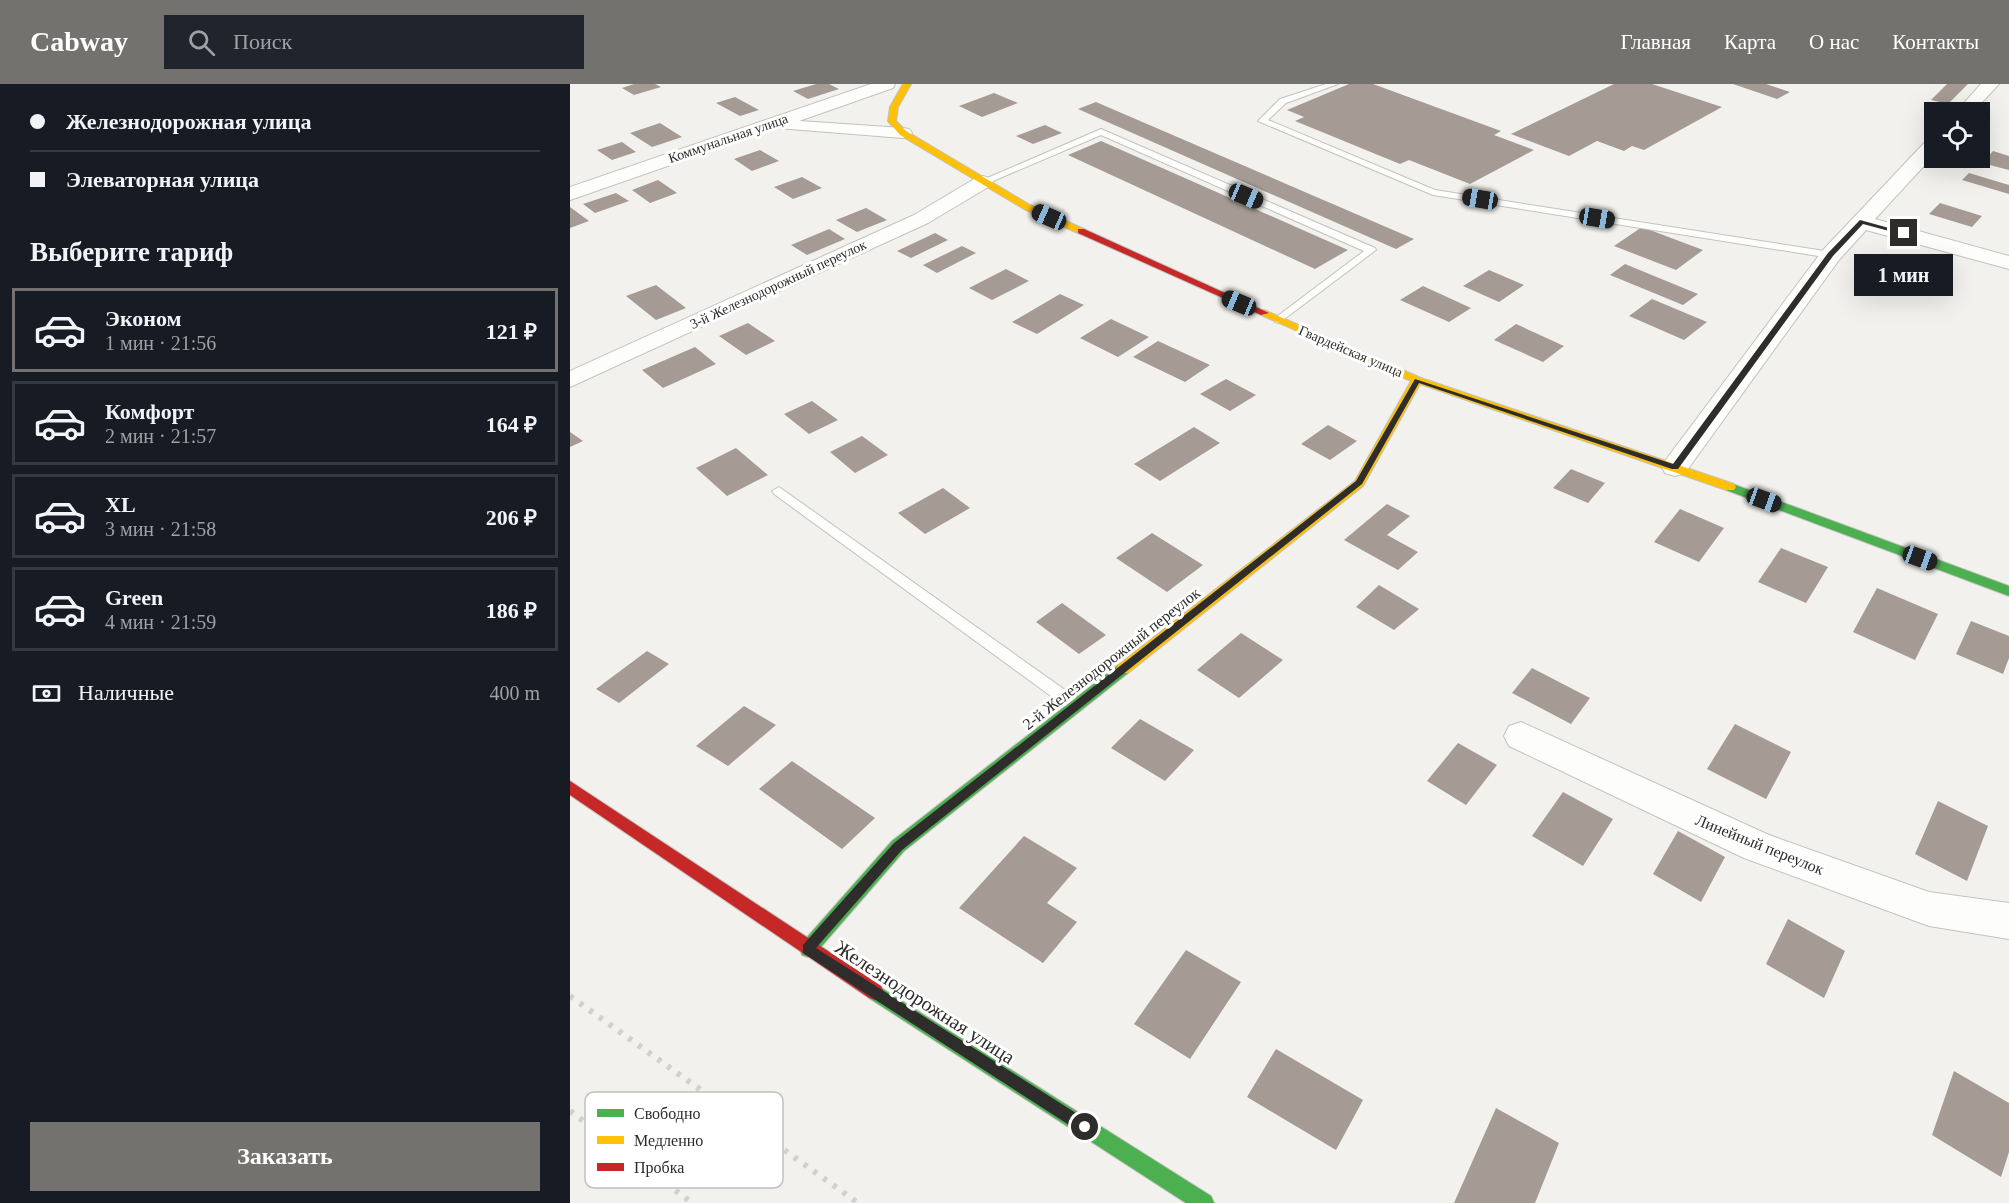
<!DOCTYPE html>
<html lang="ru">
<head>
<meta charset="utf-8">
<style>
	body { margin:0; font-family:Georgia,serif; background:#20242c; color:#f1f3f6; height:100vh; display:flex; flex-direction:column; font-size:22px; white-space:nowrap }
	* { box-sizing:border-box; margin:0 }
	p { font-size:20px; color:#9ea1a6 }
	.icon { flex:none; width:33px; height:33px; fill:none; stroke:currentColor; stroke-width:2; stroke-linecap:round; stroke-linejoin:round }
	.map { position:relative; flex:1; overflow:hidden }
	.panel { display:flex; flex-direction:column; background:#171b24; width:570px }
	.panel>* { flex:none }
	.top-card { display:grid; align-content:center; height:132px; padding:0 30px; background:#171b24 }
	.tools { position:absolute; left:1354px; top:18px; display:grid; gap:12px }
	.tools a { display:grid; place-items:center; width:66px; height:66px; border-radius:0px; background:#171b24; box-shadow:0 6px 24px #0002; font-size:30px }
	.end { position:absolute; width:27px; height:27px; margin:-14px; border:8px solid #2e2d2b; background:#fff; box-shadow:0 0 0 3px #fff }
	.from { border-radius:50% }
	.bubble { position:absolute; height:42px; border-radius:0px; background:#171b24; box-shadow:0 6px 24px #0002; font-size:20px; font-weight:700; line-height:42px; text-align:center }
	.car { position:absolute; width:18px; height:36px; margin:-18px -9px; border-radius:8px; box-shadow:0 0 4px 2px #0007; background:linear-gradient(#222 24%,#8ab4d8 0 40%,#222 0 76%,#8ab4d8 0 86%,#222 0) }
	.top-card b { display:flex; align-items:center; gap:21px; height:57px; font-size:22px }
	.top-card b+b { border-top:2px solid #363941 }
	.top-card i { width:15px; height:15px; background:#f1f3f6 }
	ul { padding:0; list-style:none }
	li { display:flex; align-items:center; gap:18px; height:84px; margin:0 12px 9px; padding:0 18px; border:3px solid #363941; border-radius:0px }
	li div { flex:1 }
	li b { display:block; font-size:22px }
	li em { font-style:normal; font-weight:700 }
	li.active { border-color:#73726f }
	li>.icon { width:54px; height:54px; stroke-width:1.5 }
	h2 { padding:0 30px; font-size:27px; line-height:72px }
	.pay { display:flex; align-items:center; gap:15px; height:66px; padding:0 30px; font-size:22px }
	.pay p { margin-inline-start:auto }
	.button { display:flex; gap:12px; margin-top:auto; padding:12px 30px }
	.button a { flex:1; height:69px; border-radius:0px; background:#73726f; color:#fff; font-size:24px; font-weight:700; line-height:69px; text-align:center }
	header { display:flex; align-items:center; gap:36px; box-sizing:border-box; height:84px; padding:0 30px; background:#73726f; color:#fff }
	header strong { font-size:28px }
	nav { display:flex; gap:33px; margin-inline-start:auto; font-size:21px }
	.search { width:420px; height:54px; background:#20242c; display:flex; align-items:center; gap:15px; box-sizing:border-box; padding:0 21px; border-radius:0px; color:#9ea1a6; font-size:22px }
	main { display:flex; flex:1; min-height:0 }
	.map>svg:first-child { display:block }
	.building { fill:#a59b94 }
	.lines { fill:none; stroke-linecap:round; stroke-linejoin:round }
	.lane-casing { stroke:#c2c2bf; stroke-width:2 }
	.street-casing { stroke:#c2c2bf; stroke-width:2 }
	.fast-casing { stroke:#c2c2bf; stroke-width:2 }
	.slow-casing { stroke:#c2c2bf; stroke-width:2 }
	.jam-casing { stroke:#c2c2bf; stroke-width:2 }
	.lane { fill:#fdfdfc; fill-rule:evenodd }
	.street { fill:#fdfdfc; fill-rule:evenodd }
	.fast { fill:#4caf50; fill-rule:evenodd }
	.slow { fill:#ffc107; fill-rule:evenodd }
	.jam { fill:#c62828; fill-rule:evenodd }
	.rail { stroke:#d0d0cf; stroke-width:6; stroke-dasharray:4 8; stroke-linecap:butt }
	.route { fill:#2e2d2b }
	.labels { text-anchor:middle; stroke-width:6; stroke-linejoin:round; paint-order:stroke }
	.far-street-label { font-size:14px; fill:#2e2d2b; stroke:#fff }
	.street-label { font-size:16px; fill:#2e2d2b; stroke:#fff }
	.near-street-label { font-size:20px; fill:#2e2d2b; stroke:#fff }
	.key { fill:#fff; stroke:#c0c0bf; stroke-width:1.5 }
	.key-label { font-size:16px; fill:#2e2d2b }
</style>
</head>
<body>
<header>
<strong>Cabway</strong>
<div class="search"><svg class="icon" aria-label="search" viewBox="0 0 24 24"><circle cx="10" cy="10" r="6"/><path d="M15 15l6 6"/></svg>Поиск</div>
<nav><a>Главная</a><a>Карта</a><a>О нас</a><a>Контакты</a></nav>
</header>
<main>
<section class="panel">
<div class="top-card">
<b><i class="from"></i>Железнодорожная улица</b>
<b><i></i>Элеваторная улица</b>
</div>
<h2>Выберите тариф</h2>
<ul>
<li class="active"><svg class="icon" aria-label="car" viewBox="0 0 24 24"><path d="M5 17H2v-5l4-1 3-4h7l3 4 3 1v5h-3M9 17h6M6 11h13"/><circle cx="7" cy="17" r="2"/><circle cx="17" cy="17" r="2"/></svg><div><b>Эконом</b><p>1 мин · 21:56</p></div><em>121 ₽</em></li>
<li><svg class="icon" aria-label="car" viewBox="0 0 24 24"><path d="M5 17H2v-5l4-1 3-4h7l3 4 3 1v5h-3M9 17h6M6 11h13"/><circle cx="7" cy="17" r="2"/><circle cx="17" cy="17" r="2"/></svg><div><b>Комфорт</b><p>2 мин · 21:57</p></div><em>164 ₽</em></li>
<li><svg class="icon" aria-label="car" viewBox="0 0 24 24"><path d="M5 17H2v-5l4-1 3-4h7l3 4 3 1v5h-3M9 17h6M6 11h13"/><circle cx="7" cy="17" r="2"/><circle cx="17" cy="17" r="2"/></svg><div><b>XL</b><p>3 мин · 21:58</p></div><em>206 ₽</em></li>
<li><svg class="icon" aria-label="car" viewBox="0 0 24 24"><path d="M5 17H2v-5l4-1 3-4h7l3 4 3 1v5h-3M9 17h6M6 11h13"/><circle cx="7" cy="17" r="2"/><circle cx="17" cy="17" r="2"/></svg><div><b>Green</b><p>4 мин · 21:59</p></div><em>186 ₽</em></li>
</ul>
<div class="pay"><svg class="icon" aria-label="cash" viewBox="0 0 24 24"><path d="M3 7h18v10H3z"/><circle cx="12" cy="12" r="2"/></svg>Наличные<p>400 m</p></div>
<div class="button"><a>Заказать</a></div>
</section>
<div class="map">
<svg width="1439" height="1119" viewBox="0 0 1439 1119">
	<rect width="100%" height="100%" fill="#f2f1ed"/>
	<path class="building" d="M 64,0 L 85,0 L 91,3 L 64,11 L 52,4 Z
		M 246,0 L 259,0 L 269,5 L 238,15 L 223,7 Z
		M 779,0 L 803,0 L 931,47 L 924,51 L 964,66 L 900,100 L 839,76 L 830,80 L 725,37 L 734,33 L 717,26 Z
		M 1044,0 L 1082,0 L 1152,23 L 1074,66 L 1062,62 L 1054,67 L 1027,57 L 999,72 L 941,50 Z
		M 1163,0 L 1196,0 L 1220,8 L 1207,15 Z
		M 1377,0 L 1398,0 L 1378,20 L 1361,16 Z
		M 424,9 L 448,19 L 412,33 L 389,22 Z
		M 165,13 L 189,26 L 170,32 L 146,19 Z
		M 526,18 L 844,155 L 826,165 L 508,25 Z
		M 90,39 L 112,53 L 82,63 L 60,49 Z
		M 475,41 L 492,49 L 463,60 L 446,52 Z
		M 531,57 L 778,166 L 745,185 L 498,71 Z
		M 52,58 L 66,68 L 42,76 L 27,66 Z
		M 190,66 L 209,77 L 182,87 L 164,75 Z
		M 1423,67 L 1439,72 L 1439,86 L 1412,79 Z
		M 1399,89 L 1439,101 L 1439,110 L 1392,96 Z
		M 232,93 L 252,104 L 223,115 L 204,103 Z
		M 88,96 L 107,109 L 80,119 L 62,106 Z
		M 46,109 L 59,117 L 25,129 L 13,120 Z
		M 1370,119 L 1412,132 L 1402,143 L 1359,130 Z
		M 0,123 L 19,137 L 0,144 Z
		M 296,124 L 317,136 L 287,148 L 266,136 Z
		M 1072,143 L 1133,166 L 1106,186 L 1044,162 Z
		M 259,145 L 275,155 L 237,171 L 221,161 Z
		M 365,149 L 378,156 L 341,174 L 327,167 Z
		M 392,162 L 406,169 L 367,189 L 353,181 Z
		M 1055,180 L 1128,210 L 1113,221 L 1040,191 Z
		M 436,185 L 459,197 L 422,216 L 399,204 Z
		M 919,186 L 954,201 L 929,218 L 893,202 Z
		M 86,201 L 116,224 L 86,236 L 56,212 Z
		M 853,202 L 901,224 L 879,238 L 830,216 Z
		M 490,210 L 514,221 L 467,250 L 442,238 Z
		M 1082,215 L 1137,238 L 1114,256 L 1059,232 Z
		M 541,235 L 579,253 L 548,273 L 510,254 Z
		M 178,239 L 205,257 L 176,271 L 149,252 Z
		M 946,240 L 994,262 L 973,278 L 924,256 Z
		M 588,257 L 640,281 L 615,298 L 563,273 Z
		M 125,263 L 146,280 L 93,304 L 72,286 Z
		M 656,295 L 686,311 L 660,327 L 630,310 Z
		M 242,317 L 268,336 L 239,350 L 214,330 Z
		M 758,341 L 787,357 L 760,376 L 731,360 Z
		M 624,343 L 650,359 L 590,397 L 564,380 Z
		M 0,348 L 13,357 L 0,363 Z
		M 292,352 L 318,371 L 285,389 L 260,368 Z
		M 166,364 L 198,391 L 157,412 L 126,384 Z
		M 1001,385 L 1035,399 L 1018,419 L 983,404 Z
		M 373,404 L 400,424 L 355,450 L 328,429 Z
		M 817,420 L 840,432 L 817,451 L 848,468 L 828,486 L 774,456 Z
		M 1110,425 L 1154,444 L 1129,478 L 1084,458 Z
		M 582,449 L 633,481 L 597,508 L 546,474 Z
		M 1211,464 L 1258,483 L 1236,519 L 1188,498 Z
		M 809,501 L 849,525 L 824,546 L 786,523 Z
		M 1307,504 L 1368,530 L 1345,576 L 1283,548 Z
		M 492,519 L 536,551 L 509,570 L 466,538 Z
		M 1401,537 L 1439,552 L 1439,574 L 1433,590 L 1386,570 Z
		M 671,549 L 713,576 L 669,614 L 627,586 Z
		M 77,567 L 99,580 L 49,619 L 26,605 Z
		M 962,584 L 1020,614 L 1001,640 L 942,609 Z
		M 174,622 L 206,641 L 158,682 L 126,662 Z
		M 570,635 L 624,666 L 595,697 L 541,664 Z
		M 1165,640 L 1221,668 L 1196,715 L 1137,685 Z
		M 888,659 L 927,681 L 896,721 L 857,697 Z
		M 222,677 L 305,734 L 272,765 L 189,705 Z
		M 993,708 L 1043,735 L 1013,782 L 962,752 Z
		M 1368,717 L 1418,742 L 1397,797 L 1345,770 Z
		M 1108,747 L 1155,773 L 1131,818 L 1083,790 Z
		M 454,752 L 507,784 L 477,819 L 507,838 L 473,879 L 389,824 Z
		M 1218,835 L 1275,867 L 1254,914 L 1196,880 Z
		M 616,866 L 671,898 L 620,975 L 564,940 Z
		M 706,965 L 793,1016 L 766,1066 L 677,1013 Z
		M 1384,987 L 1439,1019 L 1439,1068 L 1431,1093 L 1362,1051 Z
		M 926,1024 L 989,1059 L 965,1119 L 884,1119 Z"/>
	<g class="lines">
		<defs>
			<path id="lane" d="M 756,0 L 768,0 L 716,19 L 698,36 L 865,106 L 1261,168 L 1266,171 L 1261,174 L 863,111 L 688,37 L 710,15 Z
				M 531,45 L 805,164 L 806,166 L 709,239 L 705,238 L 705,234 L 794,167 L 531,51 L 416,100 L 408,98 Z
				M 209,403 L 512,618 L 514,622 L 512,626 L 506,628 L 500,626 L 204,410 L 202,407 Z"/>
			<path id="street" d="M 301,0 L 325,0 L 323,4 L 229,37 L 333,44 L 339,45 L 342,49 L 339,53 L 333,54 L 207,44 L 0,116 L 0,103 Z
				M 1411,0 L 1429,0 L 1403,28 L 1386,28 Z
				M 1365,53 L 1365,70 L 1305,135 L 1439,172 L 1439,185 L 1296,146 L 1269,176 L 1115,389 L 1105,392 L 1095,389 L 1092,383 L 1095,377 L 1253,166 L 1358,55 Z
				M 413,92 L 420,94 L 423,98 L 420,102 L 358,139 L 0,303 L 0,287 L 344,131 L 406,94 Z
				M 951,638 L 1199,751 L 1359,808 L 1439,819 L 1439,855 L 1359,842 L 1174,774 L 939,662 L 934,652 L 939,642 Z"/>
			<path id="fast" d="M 1160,399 L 1439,502 L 1439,512 L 1156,406 L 1154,403 Z
				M 553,580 L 558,581 L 560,585 L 558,589 L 334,767 L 244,871 L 238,873 L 232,871 L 230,865 L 232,859 L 322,757 L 548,581 Z
				M 305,900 L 641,1112 L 644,1119 L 616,1119 L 299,914 L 296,908 L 299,902 Z"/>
			<path id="slow" d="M 333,0 L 341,0 L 328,23 L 326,37 L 336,47 L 460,121 L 514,145 L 514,149 L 508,149 L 454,125 L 330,51 L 318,37 L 320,23 Z
				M 694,226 L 851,294 L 1164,400 L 1166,403 L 1164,406 L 1156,406 L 850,300 L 793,402 L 558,589 L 548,589 L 546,585 L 548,581 L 785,397 L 841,297 L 691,231 L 689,229 Z"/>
			<path id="jam" d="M 508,145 L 514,145 L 699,229 L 691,231 L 508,149 Z
				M 0,697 L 311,902 L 314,908 L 311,914 L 305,916 L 299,914 L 0,711 Z"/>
		</defs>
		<use href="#lane" class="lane-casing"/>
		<use href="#street" class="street-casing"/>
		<use href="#fast" class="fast-casing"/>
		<use href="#slow" class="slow-casing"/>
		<use href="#jam" class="jam-casing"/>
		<use href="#lane" class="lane"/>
		<use href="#street" class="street"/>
		<use href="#fast" class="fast"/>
		<use href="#slow" class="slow"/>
		<use href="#jam" class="jam"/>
		<path class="rail" d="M 0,912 L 288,1119
			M 0,1027 L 122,1119"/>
	</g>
	<path class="route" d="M 1290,136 L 1337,149 L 1334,151 L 1293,140 L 1263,172 L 1108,385 L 1102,385 L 849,299 L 792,400 L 332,766 L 246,864 L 520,1038 L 522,1043 L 520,1048 L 515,1050 L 510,1048 L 233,869 L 233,861 L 324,759 L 786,397 L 845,295 L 1103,380 L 1258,169 Z"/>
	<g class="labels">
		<g class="far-street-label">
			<text transform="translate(158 54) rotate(-19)" y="5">Коммунальная улица</text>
			<text transform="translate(208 200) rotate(-25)" y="5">3-й Железнодорожный переулок</text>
			<text transform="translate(781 267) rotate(23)" y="5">Гвардейская улица</text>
		</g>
		<g class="street-label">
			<text transform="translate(541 574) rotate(-38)" y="6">2-й Железнодорожный переулок</text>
			<text transform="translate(1190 760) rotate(22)" y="6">Линейный переулок</text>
		</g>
		<g class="near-street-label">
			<text transform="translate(355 918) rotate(33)" y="7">Железнодорожная улица</text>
		</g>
	</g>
	<rect x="15" y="1008" width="198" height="96" rx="9" class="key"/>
	<rect x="27" y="1025" width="27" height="8" fill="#4caf50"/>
	<rect x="27" y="1052" width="27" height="8" fill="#ffc107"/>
	<rect x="27" y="1079" width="27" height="8" fill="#c62828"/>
	<g class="key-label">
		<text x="64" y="1035">Свободно</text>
		<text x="64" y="1062">Медленно</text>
		<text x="64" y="1089">Пробка</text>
	</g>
</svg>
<div class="tools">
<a><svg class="icon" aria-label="locate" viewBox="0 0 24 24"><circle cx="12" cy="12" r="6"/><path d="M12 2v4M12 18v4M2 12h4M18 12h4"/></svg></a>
</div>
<i class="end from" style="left:515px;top:1043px"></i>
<i class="end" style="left:1334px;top:149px"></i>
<div class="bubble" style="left:1284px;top:170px;width:99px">1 мин</div>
<i class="car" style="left:676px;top:112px;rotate:113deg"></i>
<i class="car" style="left:910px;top:115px;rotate:279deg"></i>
<i class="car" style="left:479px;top:133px;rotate:294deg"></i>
<i class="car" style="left:1027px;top:134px;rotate:99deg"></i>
<i class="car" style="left:669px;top:219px;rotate:293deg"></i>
<i class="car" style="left:1194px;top:416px;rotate:110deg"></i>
<i class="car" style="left:1350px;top:474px;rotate:110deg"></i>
</div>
</main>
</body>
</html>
